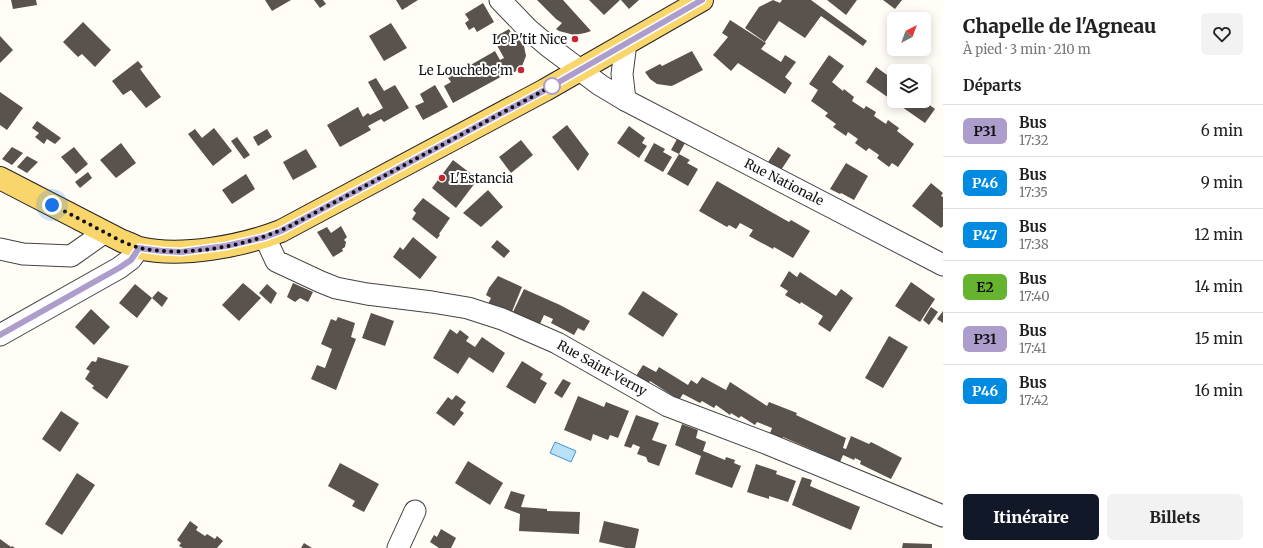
<!DOCTYPE html>
<html lang="fr">
<meta charset="utf-8">
<style>
body{margin:0;font-family:Merriweather,serif;background:#f2f2f2;color:#222;height:100vh;display:flex;flex-direction:column;font-size:15px;white-space:nowrap}
*{box-sizing:border-box;margin:0}
p{font-size:13px;color:#767676}
.icon{flex:none;width:22px;height:22px;fill:none;stroke:currentColor;stroke-width:2;stroke-linecap:round;stroke-linejoin:round}
.map{position:relative;flex:1;overflow:hidden}
.drawer{display:flex;flex-direction:column;background:#fff;width:320px}
.drawer>*{flex:none}
.badge{padding:0 8px;border-radius:6px;font-size:14px;line-height:26px}
.needle{width:26px;rotate:41deg}
.fabs{position:absolute;left:887px;top:12px;display:grid;gap:8px}
.fabs a{display:grid;place-items:center;width:44px;height:44px;border-radius:6px;background:#fff;box-shadow:0 2px 10px #0003;font-size:20px}
.you{position:absolute;width:20px;height:20px;margin:-10px;border:3px solid #fff;border-radius:50%;background:#1a73e8;box-shadow:0 0 0 6px #1a73e833}
.map>.badge{position:absolute;translate:-50% -50%;box-shadow:0 0 0 2px #fff}
h2{padding:0 20px;font-size:15px;line-height:36px}
.round{display:grid;place-items:center;flex:none;width:42px;height:42px;border-radius:6px;background:#f2f2f2}
.head{display:flex;align-items:center;justify-content:space-between;height:68px;padding:0 20px}
h1{font-size:19px;font-weight:800;line-height:30px}
.action{display:flex;gap:8px;margin-top:auto;padding:8px 20px}
.action a{flex:1;height:46px;border-radius:6px;background:#111827;color:#fff;font-size:16px;font-weight:800;line-height:46px;text-align:center}
.action a+a{background:#f2f2f2;color:#222}
ul{padding:0;list-style:none}
li{display:flex;align-items:center;gap:12px;height:52px;padding:0 20px;border-top:1px solid #e0e0e0}
li div{flex:1}
li b{display:block;font-size:15px}
li em{font-style:normal}
li .badge{min-width:44px;font-weight:700;text-align:center}
main{display:flex;flex:1;min-height:0}
.map>svg:first-child{display:block}
.water{fill:#b9e0f7;stroke:#3f96cf}
.building{fill:#5a524d}
.lines{fill:none;stroke-linecap:round;stroke-linejoin:round}
.minor-casing{stroke:#444;stroke-width:23}
.primary-casing{stroke:#222;stroke-width:24}
.minor{stroke:#fff;stroke-width:21}
.primary{stroke:#f9d66b;stroke-width:22}
.line-casing{stroke:#fff;stroke-width:9}
.line{stroke:#ac9dcc;stroke-width:6}
.walk{stroke:#111;stroke-width:4;stroke-dasharray:0 7.2}
.poi-dot{fill:#c4262e;stroke:#fff;stroke-width:1.5}
.stop-dot{fill:#fff;stroke:#ac9dcc;stroke-width:2}
.labels{text-anchor:middle;dominant-baseline:central;stroke-width:4;stroke-linejoin:round;paint-order:stroke}
.poi-label{font-size:13px;fill:#111;stroke:#fff;text-anchor:end}
.street-label{font-size:13px;fill:#111;stroke:#fff}
</style>
<main>
<div class="map">
<svg width="943" height="548" viewBox="0 0 943 548">
<rect width="100%" height="100%" fill="#fffdf5"/>
<path class="water" d="M555,442L576,451L571,462L550,453Z"/>
<g class="building">
<path d="M11,0H36L37,5L13,9Z"/>
<path d="M265,0H291L272,11Z"/>
<path d="M314,0H323L326,4L320,8Z"/>
<path d="M396,0H418L402,10Z"/>
<path d="M537,0H563L591,31L585,33L574,35L559,31L556,29L562,23L556,19Z"/>
<path d="M589,0H620L604,15Z"/>
<path d="M621,0H639L629,9Z"/>
<path d="M773,0L780,3L782,0H811L867,41L863,46L821,16L805,38L779,21L765,42L745,28L759,7Z"/>
<path d="M827,0H857L846,15Z"/>
<path d="M883,0H902L895,9Z"/>
<path d="M483,3L494,22L477,32L474,27L469,30L465,23L469,20L465,14Z"/>
<path d="M730,20L766,43L761,49L781,62L785,55L796,62L785,77L792,83L785,94L738,63L731,71L713,55L728,37L722,33Z"/>
<path d="M83,22L111,50L95,67L82,54L78,57L63,42Z"/>
<path d="M391,23L407,48L384,61L369,36Z"/>
<path d="M509,29L513,36L515,35L524,46L526,56L522,66L518,70L509,75L508,73L453,103L444,86L451,82L448,78L495,51L500,60L504,58L493,38Z"/>
<path d="M0,36L13,50L0,63Z"/>
<path d="M692,51L703,70L674,85L671,86L657,84L650,79L645,72L660,64L662,66Z"/>
<path d="M829,55L844,66L832,82L843,91L844,89L854,97L852,101L864,109L866,106L876,112L874,116L886,124L888,120L899,128L897,131L914,144L898,167L892,163L889,167L877,158L879,155L869,148L866,151L855,143L858,139L848,132L846,136L833,127L836,124L825,116L828,113L811,101L818,90L809,84Z"/>
<path d="M138,61L143,67L140,69L161,97L146,108L131,90L123,95L112,81Z"/>
<path d="M876,67L894,80V101H924L935,109L925,123L866,82Z"/>
<path d="M376,78L384,91L395,85L409,108L384,122L381,119L368,126L371,130L340,147L327,125L358,107L363,117L368,113L370,115L383,108L368,82Z"/>
<path d="M435,85L448,107L423,120L415,106L424,102L420,94Z"/>
<path d="M0,92L23,108L7,130L0,125Z"/>
<path d="M37,121L61,138L55,144L47,139L44,144L35,137L39,133L32,128Z"/>
<path d="M567,125L589,154L578,171L552,137Z"/>
<path d="M629,126L645,138L642,143L647,146L639,158L617,143Z"/>
<path d="M214,128L232,151L213,166L188,134L195,129L202,138Z"/>
<path d="M267,129L272,137L258,146L253,137Z"/>
<path d="M237,137L250,155L244,159L231,141Z"/>
<path d="M677,139L685,143L679,154L671,150Z"/>
<path d="M521,140L533,155L511,173L499,157Z"/>
<path d="M121,143L136,163L116,178L100,160Z"/>
<path d="M654,143L665,149L663,152L672,157L663,172L644,161Z"/>
<path d="M12,147L23,153L12,165L2,159Z"/>
<path d="M74,147L88,164L76,174L61,157Z"/>
<path d="M778,147L791,155L781,170L768,162Z"/>
<path d="M306,149L317,167L293,180L283,162Z"/>
<path d="M679,154L690,160L687,163L698,169L688,186L667,174Z"/>
<path d="M27,156L38,162L27,173L17,167Z"/>
<path d="M453,160L478,179L456,208L432,188Z"/>
<path d="M846,163L868,176L854,200L841,193L840,194L830,189Z"/>
<path d="M88,172L92,178L80,188L75,182Z"/>
<path d="M246,174L255,189L232,204L222,190Z"/>
<path d="M717,181L789,222L791,220L810,231L793,258L774,247L773,249L749,236L753,230L740,223L736,229L729,225L727,227L699,211Z"/>
<path d="M931,183L943,193L941,196L943,197V226L941,228L912,206Z"/>
<path d="M488,190L503,207L481,227L463,213Z"/>
<path d="M423,198L450,218L439,234L440,235L437,239L412,219L416,213L413,210Z"/>
<path d="M341,226L347,237L344,240L346,242L345,247L342,249L343,251L333,257L317,232L327,227L331,233Z"/>
<path d="M413,237L437,257L420,279L393,257L400,247L403,250Z"/>
<path d="M497,240L510,251L504,258L491,247Z"/>
<path d="M789,271L797,277L800,272L836,296L841,289L853,298L830,332L818,324L823,316L801,302L800,304L785,295L788,291L780,286Z"/>
<path d="M498,276L522,287L511,314L488,304L491,298L486,295L489,288Z"/>
<path d="M911,282L935,299L920,322L895,306Z"/>
<path d="M243,283L261,298L239,321L222,305Z"/>
<path d="M293,283L313,292L308,302L300,298L295,302L287,297Z"/>
<path d="M135,284L152,298L158,291L168,298L162,307L152,298L137,318L119,303Z"/>
<path d="M267,284L277,293L271,304L259,293Z"/>
<path d="M524,289L560,305L590,321L584,331L578,328L574,335L551,323L553,319L544,315L539,326L512,314Z"/>
<path d="M643,291L678,314L663,337L628,314Z"/>
<path d="M931,307L938,312L929,325L923,320Z"/>
<path d="M91,309L110,327L94,345L75,327Z"/>
<path d="M943,311V323L937,319Z"/>
<path d="M371,313L394,321L385,346L362,338Z"/>
<path d="M338,317L355,323L351,337L356,339L336,390L311,379L317,365L325,368L332,349L321,344L331,319L336,321Z"/>
<path d="M450,329L457,334L460,330L469,337L466,341L475,347L482,337L505,353L493,373L469,357L458,374L433,358Z"/>
<path d="M889,336L908,347L883,388L865,378Z"/>
<path d="M98,357L129,366L107,399L92,388L94,386L85,379L90,371L86,369L92,361L96,362Z"/>
<path d="M522,361L543,374L540,379L547,383L535,404L506,387Z"/>
<path d="M643,365L656,372L659,367L688,385L691,380L697,384L702,377L726,390L730,382L767,406L769,402L797,413L796,415L846,438L843,448L846,449L851,436L869,444L871,442L902,458L891,479L860,464L861,461L855,458L854,460L843,455L840,462L783,437L780,441L769,436L772,428L757,422L755,425L741,416L739,418L731,413L730,415L716,405L714,408L702,401L700,403L683,394L679,400L650,381L646,386L634,379Z"/>
<path d="M563,379L571,383L562,398L554,393Z"/>
<path d="M456,395L466,402L460,410L464,413L454,426L436,413L448,397L452,400Z"/>
<path d="M578,396L604,407L606,402L629,411L618,438L610,435L608,440L593,434L591,441L564,430Z"/>
<path d="M61,411L79,423L60,452L42,439Z"/>
<path d="M636,415L659,423L652,440L667,445L659,466L648,462L646,457L637,454L640,447L633,444L631,448L624,446Z"/>
<path d="M682,424L698,430L696,438L706,442L703,451L725,460L726,457L735,460L734,463L741,466L732,488L695,474L701,456L675,445Z"/>
<path d="M468,461L503,483L490,505L455,483Z"/>
<path d="M340,463L379,484L364,512L352,506L355,501L328,486Z"/>
<path d="M756,464L777,471L776,474L796,481L788,502L769,496V499L747,492Z"/>
<path d="M77,473L95,485L62,535L45,524Z"/>
<path d="M802,477L812,480L810,486L860,507L851,530L792,505Z"/>
<path d="M511,491L525,495L521,507L547,509V511L580,512L579,534L519,531L520,514L504,508Z"/>
<path d="M190,521L198,527L196,530L205,536L207,534L215,539L217,536L223,541L217,548H183L179,546L181,543L177,540Z"/>
<path d="M604,521L639,529L635,548H626L599,542Z"/>
<path d="M441,529L456,538L451,548H439L430,542L434,535L437,537Z"/>
<path d="M0,539L11,547L12,546L15,548H0Z"/>
<path d="M304,543L312,548H301Z"/>
<path d="M903,543L932,544V548H902Z"/>
</g>
<g class="lines">
<defs>
<g id="minor">
<path d="M500,0L528,29L548,46L600,85L625,100L943,265"/>
<path d="M625,100L622,74L626,43"/>
<path d="M265,237L276,261L321,282L336,288L367,294L432,302L468,308L502,319L557,343L668,406L768,444L943,516"/>
<path d="M0,249L23,254L71,256L105,232"/>
<path d="M0,335L119,268L131,259L139,248"/>
<path d="M398,548L415,511"/>
</g>
<path id="primary" d="M0,178L122,241C128,243 134,246 139,248C181,258 242,246 281,231L545,90L702,0"/>
</defs>
<use href="#minor" class="minor-casing"/>
<use href="#primary" class="primary-casing"/>
<use href="#minor" class="minor"/>
<use href="#primary" class="primary"/>
</g>
<g class="lines">
<defs>
<path id="line" d="M0,335L119,268L131,260L139,248L162,251L181,252L226,246L265,237L281,231L545,90L702,0"/>
</defs>
<use href="#line" class="line-casing"/>
<use href="#line" class="line"/>
<path class="walk" d="M52,205C70,214 87,223 104,232C115,238 128,245 140,248C186,258 254,245 294,224L556,84L552,86"/>
</g>
<g class="poi-dot">
<circle cx="575" cy="39" r="4"/>
<circle cx="521" cy="70" r="4"/>
<circle cx="442" cy="178" r="4"/>
</g>
<circle class="stop-dot" cx="552" cy="86" r="8"/>
<g class="labels">
<g class="poi-label">
<text x="567" y="39">Le P'tit Nice</text>
<text x="513" y="70">Le Louchebe'm</text>
<text x="450" y="178" text-anchor="start">L'Estancia</text>
</g>
<g class="street-label">
<text transform="translate(784 182) rotate(27)">Rue Nationale</text>
<text transform="translate(602 368) rotate(29)">Rue Saint-Verny</text>
</g>
</g>
</svg>
<div class="fabs">
<a><svg class="needle" viewBox="-14 -14 28 28"><path d="M0-13l5 13h-10z" fill="#e53935"/><path d="M0 13l5-13h-10z" fill="#767676"/></svg></a>
<a><svg class="icon" aria-label="layers" viewBox="0 0 24 24"><path d="M12 4l9 5-9 5-9-5zM3 14l9 5 9-5"/></svg></a>
</div>
<div class="you" style="left:52px;top:205px"></div>
</div>
<section class="drawer">
<div class="head"><div><h1>Chapelle de l'Agneau</h1><p>À pied · 3 min · 210 m</p></div><a class="round"><svg class="icon" aria-label="heart" viewBox="0 0 24 24"><path d="M12 20l-8-8c-3-5 5-10 8-4 3-6 11-1 8 4z"/></svg></a></div>
<h2>Départs</h2>
<ul>
<li><span class="badge" style="background:#ac9dcc;color:#111">P31</span><div><b>Bus</b><p>17:32</p></div><em>6 min</em></li>
<li><span class="badge" style="background:#008be0;color:#fff">P46</span><div><b>Bus</b><p>17:35</p></div><em>9 min</em></li>
<li><span class="badge" style="background:#008be0;color:#fff">P47</span><div><b>Bus</b><p>17:38</p></div><em>12 min</em></li>
<li><span class="badge" style="background:#65b32e;color:#111">E2</span><div><b>Bus</b><p>17:40</p></div><em>14 min</em></li>
<li><span class="badge" style="background:#ac9dcc;color:#111">P31</span><div><b>Bus</b><p>17:41</p></div><em>15 min</em></li>
<li><span class="badge" style="background:#008be0;color:#fff">P46</span><div><b>Bus</b><p>17:42</p></div><em>16 min</em></li>
</ul>
<div class="action"><a>Itinéraire</a><a>Billets</a></div>
</section>
</main>
